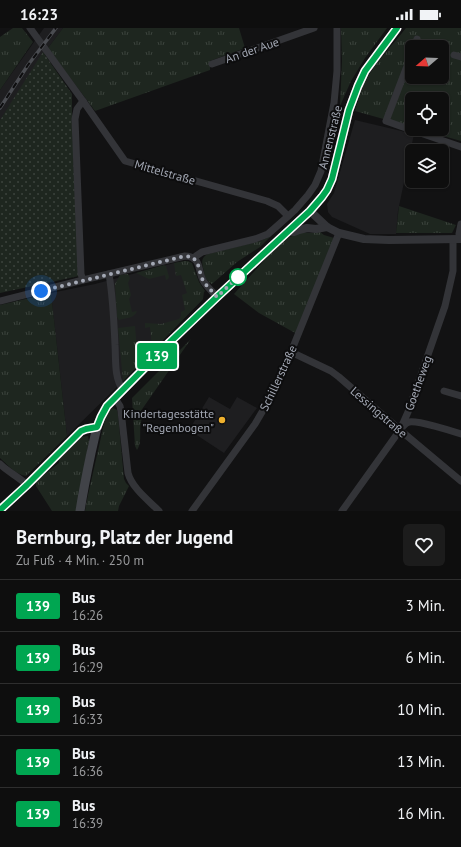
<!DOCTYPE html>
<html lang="de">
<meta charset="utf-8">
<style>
body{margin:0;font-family:"PT Sans",sans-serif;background:#1c1c1c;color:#f1f3f6;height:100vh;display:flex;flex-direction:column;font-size:15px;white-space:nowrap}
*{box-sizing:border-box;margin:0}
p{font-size:13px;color:#9b9c9e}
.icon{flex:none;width:22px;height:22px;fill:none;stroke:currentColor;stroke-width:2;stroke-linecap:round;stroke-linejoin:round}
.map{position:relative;height:483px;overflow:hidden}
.drawer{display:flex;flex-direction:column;background:#0e0e0e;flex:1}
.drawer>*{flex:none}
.badge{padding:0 8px;border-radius:3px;font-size:14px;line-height:26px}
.needle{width:26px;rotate:251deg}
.fabs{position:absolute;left:405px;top:12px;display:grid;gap:8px}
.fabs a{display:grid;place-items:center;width:44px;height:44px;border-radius:6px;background:#0e0e0e;box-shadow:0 1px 3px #0004,0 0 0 1px #2e2e2e;font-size:20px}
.you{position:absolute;width:20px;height:20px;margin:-10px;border:3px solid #fff;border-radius:50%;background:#1a73e8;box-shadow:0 0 0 6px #1a73e833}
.map>.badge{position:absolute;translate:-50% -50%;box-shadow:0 0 0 2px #fff}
.round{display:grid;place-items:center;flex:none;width:42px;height:42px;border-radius:6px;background:#1c1c1c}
.overview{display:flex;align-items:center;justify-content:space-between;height:68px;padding:0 16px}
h1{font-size:19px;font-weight:700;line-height:30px}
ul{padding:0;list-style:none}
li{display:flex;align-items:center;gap:12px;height:52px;padding:0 16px;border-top:1px solid #2e2e2e}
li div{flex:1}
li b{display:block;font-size:15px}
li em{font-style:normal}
li .badge{min-width:44px;font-weight:700;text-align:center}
.status{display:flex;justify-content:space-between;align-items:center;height:28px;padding:0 20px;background:#0e0e0e;direction:ltr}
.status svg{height:11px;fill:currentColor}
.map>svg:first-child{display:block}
.built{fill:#1e1e20}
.grass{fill:url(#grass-tufts);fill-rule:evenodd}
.garden{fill:url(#garden-dots)}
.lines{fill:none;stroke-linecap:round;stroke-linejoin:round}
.minor{stroke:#333438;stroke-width:7}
.tertiary{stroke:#333438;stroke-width:8}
.secondary{stroke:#414348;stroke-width:9}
.rail-casing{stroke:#4a4c51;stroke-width:3.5}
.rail{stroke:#0d0d0e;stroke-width:2;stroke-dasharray:6;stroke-linecap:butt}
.line-casing{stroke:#fff;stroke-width:9}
.line{stroke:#00a651;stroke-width:6}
.walk{stroke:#a3a8b4;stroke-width:4;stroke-dasharray:0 7.2}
.stop-dot{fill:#fff;stroke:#00a651;stroke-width:2}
.poi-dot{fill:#efb12e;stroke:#0d0d0e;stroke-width:1.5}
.labels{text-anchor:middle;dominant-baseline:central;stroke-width:4;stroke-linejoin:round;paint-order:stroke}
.street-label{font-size:12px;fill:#a3a8b4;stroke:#0d0d0e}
.poi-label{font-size:12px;fill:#a3a8b4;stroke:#0d0d0e;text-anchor:end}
</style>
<div class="status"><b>16:23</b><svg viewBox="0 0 49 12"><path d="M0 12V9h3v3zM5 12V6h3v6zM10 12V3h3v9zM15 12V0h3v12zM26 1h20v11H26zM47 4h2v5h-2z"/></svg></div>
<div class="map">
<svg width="461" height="483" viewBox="0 0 461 483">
<defs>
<pattern id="grass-tufts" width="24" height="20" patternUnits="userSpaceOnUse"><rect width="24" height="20" fill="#1e261f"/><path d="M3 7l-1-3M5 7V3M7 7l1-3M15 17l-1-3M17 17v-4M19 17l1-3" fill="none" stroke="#3c433d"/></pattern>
<pattern id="garden-dots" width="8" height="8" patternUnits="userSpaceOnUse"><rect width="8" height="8" fill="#1e261f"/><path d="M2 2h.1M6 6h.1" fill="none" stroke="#3c433d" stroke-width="1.8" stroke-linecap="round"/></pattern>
</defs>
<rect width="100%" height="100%" fill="#121213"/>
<g class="built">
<path d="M44,0H63L48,20L0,92V62Z"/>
<path d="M355,92L414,106L398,183L396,206H370L332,189L328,184L327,176L334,165Z"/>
<path d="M188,233L203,271L123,353L67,408L51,265L95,256L174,235Z"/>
<path d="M209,369L230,381L237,369L257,380L224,425L189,402Z"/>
</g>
<g class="grass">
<path d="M13,0H22L33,14L0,62V9Z"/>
<path d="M63,0H239L245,20L210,33V42L95,83L48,20Z"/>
<path d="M341,0H387L365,30L351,53L340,78L342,33Z"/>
<path d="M406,0H461V113L419,101H442V71H412V99L355,83C358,74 360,64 364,56C374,35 392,18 406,0ZM412,19H442V49H412Z"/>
<path d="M399,178L456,197L452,205H396Z"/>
<path d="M300,204L310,205L320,204L324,207L334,210L297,306L259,285L234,266L279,216L284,212Z"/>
<path d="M271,208L260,219L237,234L212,256C210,255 209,254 207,252C205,250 204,246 204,243C202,236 200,230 208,226L260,213Z"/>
<path d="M184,233H188L192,235L199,254L205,263L204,264L203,271L123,353L118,300L135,298L138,334L147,324V321L152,319L150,299L145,300V295L161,296L179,291L181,288V284L185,282L182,267L187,265L181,247L176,248L174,235Z"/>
<path d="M164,237L166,238L169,249L168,251L166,252L165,247L149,251L136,245Z"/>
<path d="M128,246L130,250L128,255L131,267L129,271L132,284L137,283C135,290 126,290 119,292L117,289L115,256L120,247Z"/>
<path d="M51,265L67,408L26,448C15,446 8,437 0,430V277Z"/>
<path d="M191,311L138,387L142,390C138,400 143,414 137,422L135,418L132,370Z"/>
<path d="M113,380L117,382L118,387L124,451L126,455L129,458L119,478L118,483H85L88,467L106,387L110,382Z"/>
<path d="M88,408L89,413L76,483H52L36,458V453L59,435L60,430L81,409Z"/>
</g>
<path class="garden" d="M43,24L72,66V99L79,248L0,265V92Z"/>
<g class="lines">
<g class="minor">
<path d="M30,0L83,73L125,133L267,173L278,178L288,188"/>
<path d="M414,19L417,11"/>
<path d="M412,25L386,93L400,98L461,119"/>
<path d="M454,27L461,29"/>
<path d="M212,36L314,0"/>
<path d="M460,211L459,206L461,196"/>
<path d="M194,231L196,228L202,224L255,211L268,206L276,199L295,182L308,167L315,157L321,143L334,75L337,43V0"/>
<path d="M109,246C113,270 114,294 115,317C116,332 114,350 123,362"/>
<path d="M83,252L81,246L75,91L77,81L83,73"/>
<path d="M0,273L83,252L185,228C203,229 197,244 204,254C208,260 213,264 217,269"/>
<path d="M291,324L331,343L339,349L400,402L461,453"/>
<path d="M444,363L461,368"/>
<path d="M115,370L120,378L121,383L128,445C132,460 148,472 159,483"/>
<path d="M401,400C404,398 405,395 409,394C417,392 452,403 461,406"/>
<path d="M0,436C8,444 19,449 27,457"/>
<path d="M192,483L255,396L265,379L291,324L339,205"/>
<path d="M342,483L400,402L408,384L445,278L453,243V211"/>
</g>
<g class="tertiary">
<path d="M310,183L327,199L339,205L364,211L389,212L461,211"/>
<path d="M288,203L294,204L299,202L307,200L316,201L327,199"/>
<path d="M0,482L27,457L81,403L86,401L97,399"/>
</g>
<path class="secondary" d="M80,483C83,464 87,444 91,425C95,409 97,392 107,378L170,314L217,269L310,183L322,169L327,162L332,151L349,82L358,58L365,43L397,0"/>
<defs>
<path id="rail" d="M0,80L28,37L56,0"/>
</defs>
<use href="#rail" class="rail-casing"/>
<use href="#rail" class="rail"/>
</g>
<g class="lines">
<defs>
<path id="line" d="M0,482L27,457L81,403L86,401L97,399L101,389L107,378L170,314L217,269L310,183L322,169L327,162L332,151L349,82L358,58L365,43L397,0"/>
</defs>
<use href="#line" class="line-casing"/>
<use href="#line" class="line"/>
<path class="walk" d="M41,263L185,228C202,229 197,244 204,254C208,260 213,264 217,269L238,249"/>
</g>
<circle class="stop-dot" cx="238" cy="249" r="8"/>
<circle class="poi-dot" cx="222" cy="392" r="4"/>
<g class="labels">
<g class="street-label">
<text transform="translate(252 22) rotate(-19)">An der Aue</text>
<text transform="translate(330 109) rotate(-76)">Annenstraße</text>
<text transform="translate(165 144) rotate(16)">Mittelstraße</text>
<text transform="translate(278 350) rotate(-65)">Schillerstraße</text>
<text transform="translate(418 355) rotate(-70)">Goetheweg</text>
<text transform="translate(379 384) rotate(41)">Lessingstraße</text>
</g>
<g class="poi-label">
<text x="214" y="385">Kindertagesstätte<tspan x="214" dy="14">"Regenbogen"</tspan></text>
</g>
</g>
</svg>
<div class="fabs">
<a><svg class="needle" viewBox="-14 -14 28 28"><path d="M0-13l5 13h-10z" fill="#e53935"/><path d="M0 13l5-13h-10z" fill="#9b9c9e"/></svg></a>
<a><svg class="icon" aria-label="locate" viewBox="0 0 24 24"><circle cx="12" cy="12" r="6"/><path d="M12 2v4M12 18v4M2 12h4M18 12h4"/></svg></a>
<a><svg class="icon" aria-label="layers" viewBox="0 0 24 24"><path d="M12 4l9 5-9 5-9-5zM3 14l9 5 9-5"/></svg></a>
</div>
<div class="you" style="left:41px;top:263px"></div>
<b class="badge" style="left:157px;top:328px;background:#00a651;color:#fff">139</b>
</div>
<section class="drawer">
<div class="overview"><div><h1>Bernburg, Platz der Jugend</h1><p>Zu Fuß · 4 Min. · 250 m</p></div><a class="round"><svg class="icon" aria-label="heart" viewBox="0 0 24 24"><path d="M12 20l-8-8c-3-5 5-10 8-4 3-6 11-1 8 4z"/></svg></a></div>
<ul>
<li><span class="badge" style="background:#00a651;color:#fff">139</span><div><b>Bus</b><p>16:26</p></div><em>3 Min.</em></li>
<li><span class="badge" style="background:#00a651;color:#fff">139</span><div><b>Bus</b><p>16:29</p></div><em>6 Min.</em></li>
<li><span class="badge" style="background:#00a651;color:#fff">139</span><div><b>Bus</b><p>16:33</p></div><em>10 Min.</em></li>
<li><span class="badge" style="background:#00a651;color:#fff">139</span><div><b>Bus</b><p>16:36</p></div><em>13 Min.</em></li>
<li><span class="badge" style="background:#00a651;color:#fff">139</span><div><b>Bus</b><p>16:39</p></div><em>16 Min.</em></li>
</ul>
</section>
